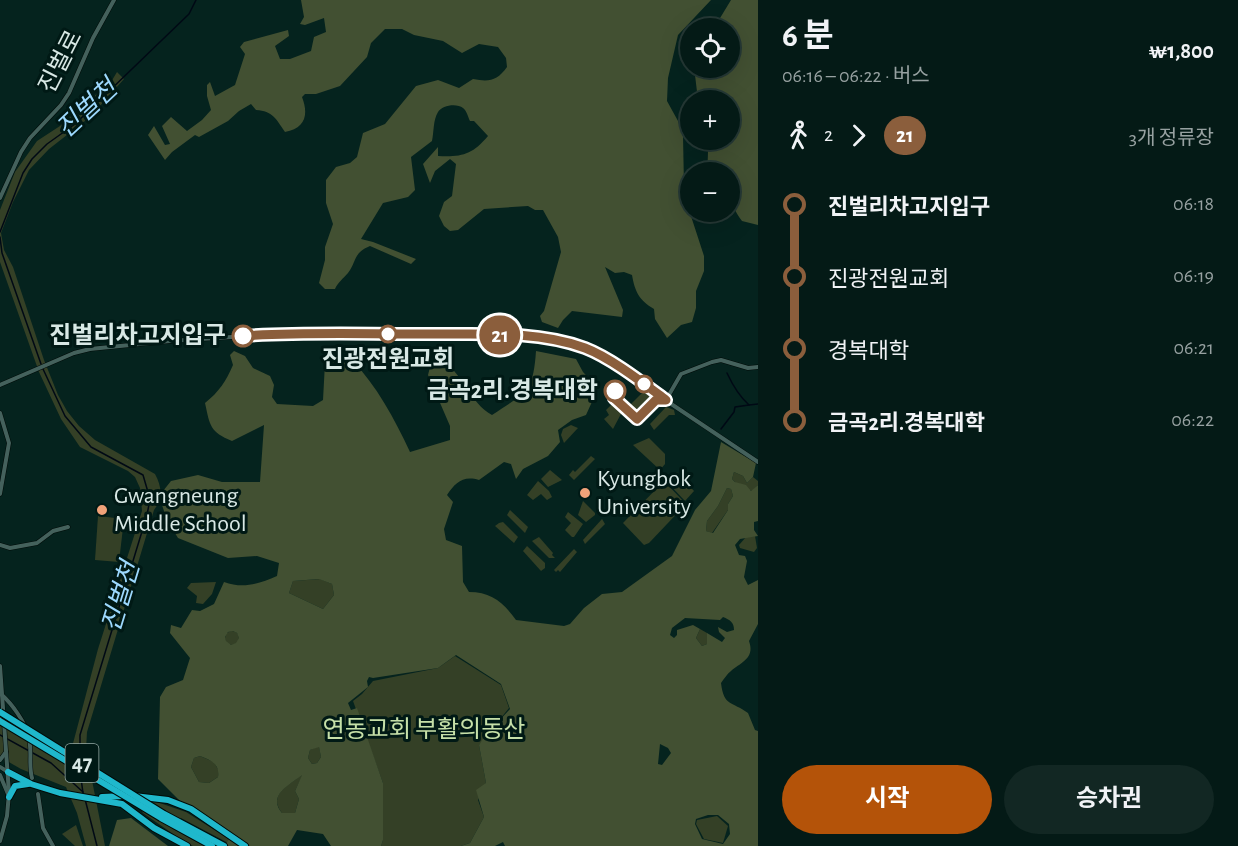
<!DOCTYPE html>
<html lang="ko">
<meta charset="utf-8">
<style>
body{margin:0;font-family:"Alegreya Sans","Noto Sans KR",sans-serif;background:#122723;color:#f1f3f6;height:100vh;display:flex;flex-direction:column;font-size:22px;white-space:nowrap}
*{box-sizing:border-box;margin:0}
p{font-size:20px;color:#97a1a1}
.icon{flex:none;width:33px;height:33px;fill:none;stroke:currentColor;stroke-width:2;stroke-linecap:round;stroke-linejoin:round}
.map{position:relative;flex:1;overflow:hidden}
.sheet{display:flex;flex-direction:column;background:#041a16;width:480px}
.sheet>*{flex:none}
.badge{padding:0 12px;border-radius:20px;font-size:21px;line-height:39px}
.controls{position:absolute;left:680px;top:18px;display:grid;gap:12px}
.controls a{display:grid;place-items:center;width:60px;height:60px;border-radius:50%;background:#041a16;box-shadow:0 6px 24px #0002,0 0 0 2px #253835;font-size:30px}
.map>.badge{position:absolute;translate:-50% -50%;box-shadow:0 0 0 3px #fff}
.legs{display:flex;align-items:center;gap:9px;height:66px;padding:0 24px;font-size:20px}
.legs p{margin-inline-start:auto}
.headline{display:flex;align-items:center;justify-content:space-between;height:102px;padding:0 24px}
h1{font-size:33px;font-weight:700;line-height:45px}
.primary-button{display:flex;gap:12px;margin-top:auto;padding:12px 24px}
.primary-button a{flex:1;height:69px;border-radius:36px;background:#b45309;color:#fff;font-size:24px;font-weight:700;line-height:69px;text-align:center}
.primary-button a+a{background:#122723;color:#f1f3f6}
ul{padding:0 24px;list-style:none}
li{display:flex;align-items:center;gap:21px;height:72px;font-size:22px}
li i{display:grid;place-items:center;width:9px;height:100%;margin:0 8px;background:currentColor}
li i::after{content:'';width:15px;height:15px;margin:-8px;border:4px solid;border-radius:50%;background:#041a16}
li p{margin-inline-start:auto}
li:first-child i{background:linear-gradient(#0000 50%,currentColor 0)}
li:last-child i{background:linear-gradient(currentColor 50%,#0000 0)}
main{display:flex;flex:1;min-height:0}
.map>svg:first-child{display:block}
.green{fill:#344026}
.forest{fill:#425032;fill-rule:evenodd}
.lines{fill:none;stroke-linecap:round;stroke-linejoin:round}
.stream{stroke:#000915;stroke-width:1.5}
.minor-casing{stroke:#000b08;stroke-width:5}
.highway-casing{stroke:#000b08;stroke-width:8}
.minor{stroke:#44615c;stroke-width:4}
.highway{stroke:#1fb8cc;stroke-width:6}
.highway-bridge-casing{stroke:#000b08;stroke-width:8;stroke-linecap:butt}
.highway-bridge{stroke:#1fb8cc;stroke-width:6}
.line-1-casing{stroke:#fff;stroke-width:14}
.line-1{stroke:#8b5e3c;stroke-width:9}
.stop-1-dot{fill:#fff;stroke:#8b5e3c;stroke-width:3}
.poi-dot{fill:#f0a279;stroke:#001915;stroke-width:2}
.labels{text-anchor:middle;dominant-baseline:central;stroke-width:6;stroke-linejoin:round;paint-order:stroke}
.shield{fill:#001915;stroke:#97aaa7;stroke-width:1.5}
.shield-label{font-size:22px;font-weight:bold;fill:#d8e8e5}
.street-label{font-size:24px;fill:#d8e8e5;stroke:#001915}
.stop-label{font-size:24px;font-weight:bold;fill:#d8e8e5;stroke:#001915;text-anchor:end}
.poi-label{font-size:24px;fill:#d8e8e5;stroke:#001915;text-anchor:start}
.park-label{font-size:24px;fill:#c6e0a8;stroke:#001915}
.water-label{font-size:26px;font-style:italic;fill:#9dd9fe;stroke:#001915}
</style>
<main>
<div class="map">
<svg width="758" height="846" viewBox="0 0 758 846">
<rect width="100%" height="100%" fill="#05231e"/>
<g class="green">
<path d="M117,72L124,79L90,117L49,149L29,170L13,202L1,233L4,250L13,267L44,360L58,395L67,411L79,426L95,440L155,474C162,487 163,498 154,510L87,732L86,750L105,846H86L77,813L66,787L21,769L0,757V714L71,751L98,649L142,511L140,488L135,477L128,471L80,447L61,419L39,372L0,262V210L15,172L37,141L60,126L98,93L111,82Z"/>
<path d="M646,391L650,397L636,410L630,405L641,394Z"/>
<path d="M612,404H615L622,412L613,429L604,419L609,415L606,410Z"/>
<path d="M666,407L674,410L675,415H669L654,430L650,424Z"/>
<path d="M571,425L578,428L564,443L561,435L563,429Z"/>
<path d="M649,438L665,454V464L660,470L633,445Z"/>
<path d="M591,456L595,459L574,480L569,475L573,470L575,472Z"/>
<path d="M550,470L562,480L548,487L541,479Z"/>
<path d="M677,472L694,491L685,501L667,482Z"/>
<path d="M734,472L743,476L747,483L753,477L758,481V485L752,491C745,489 736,484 732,479Z"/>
<path d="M538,481L549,491L552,497L547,500L541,494L533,500L527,495Z"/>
<path d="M664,481L686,504L649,543L644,545L623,523Z"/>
<path d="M727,488L731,489L733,496L728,504V510L712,533L706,531L707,521L718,506Z"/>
<path d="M583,501L595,513V515L586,522L578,515Z"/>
<path d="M510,510L528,527L525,533L507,515Z"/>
<path d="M568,512L583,524L574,537H572L565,530L571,523L565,517Z"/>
<path d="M98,516L124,519L119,562L95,560Z"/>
<path d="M602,519L605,524L585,544L583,540Z"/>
<path d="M503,522L518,537L514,543L495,526L499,523Z"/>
<path d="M755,536L757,548L754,552L740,548L739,545L746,537Z"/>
<path d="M539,537L553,553L552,555L555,558H549L532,541Z"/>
<path d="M527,546L545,563V568L541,571L523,551Z"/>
<path d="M574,549L577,552L560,572L558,570L556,572L554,570Z"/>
<path d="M320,579L332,584L334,595L323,609L289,593L293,581Z"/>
<path d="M216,582L212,594L203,604L196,603L197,596L187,588L191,583Z"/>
<path d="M700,629L707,633V644L702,646L696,638Z"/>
<circle cx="232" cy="638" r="7"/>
<path d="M455,656L501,685L509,708L479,745L486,783L478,800L484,817L470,843L461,846H381L383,840V783L353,701L362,694L373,681L438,668Z"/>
<path d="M332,708L337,714L335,720L327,722L322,713Z"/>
<path d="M319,746L321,757L317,763L312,764L308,758L310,750Z"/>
<path d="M200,756L214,762L219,771L218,777L209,783L199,782L191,767L194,758Z"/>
<path d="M303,774L295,791L299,799L295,813H282C267,794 290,785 303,774Z"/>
<path d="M151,800L186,812L240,846H234L181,818L173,829L204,846H193L186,843L143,813L137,801Z"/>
<path d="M717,816L728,826L723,843L704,839L696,824L697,820Z"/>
<path d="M76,825L83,846H75L62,834Z"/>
</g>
<g class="forest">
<path d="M301,0H711L678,35L668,78L667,101L678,121L683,136L684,186L689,195L690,213L704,256V271L696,291V308L692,322L681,325L667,338L655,319L654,309C639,300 635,292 632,275L624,272L615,273L605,267L623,310L622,317L572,311L563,320L558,328L542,322L540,316L544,311L561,252L558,237L543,210H535L528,206L484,209L458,230L450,231L444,226L439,216L444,202L452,196L456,164L450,159L435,171L430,183L423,164L438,147V156C462,157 472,155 488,136L474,121H470C468,117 467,111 463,108C457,103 442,105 438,112C433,120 434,132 432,141L411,157L415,190L408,197L383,203L361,239L373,242L416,259L411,264L370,246C353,253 357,261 348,273C343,279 338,282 335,289H325L319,283L325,260V247L333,224L326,203V180L336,167L350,163L357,157L363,133L385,124L416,86L438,80L459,88L473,79C489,82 497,81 507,67L506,58L498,47L479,44L462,53L443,41L414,35L402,29H385L371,43L367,57L340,86L316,94H305L302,97C309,115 305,128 285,132C276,119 273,111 256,110L251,104L239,111L228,121L199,137L195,135L172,152L165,160L148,135L154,126L165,145L170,144L162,126L171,117L187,131L202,120L211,110L207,96V85L210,82L215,96L235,85L245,54L240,47L244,42L288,30L289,36L275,46L280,59H290L311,51L314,37L326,32L324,18L305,25L300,24L304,17Z"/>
<path d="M731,0H758V225L742,221C735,211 730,204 733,192L729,186V172H705C710,162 706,151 710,140H729V100H698L695,75L701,68H729V28H714Z"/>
<path d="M234,351L245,356L253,368L270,376L274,385L272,397L277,404L313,406L323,400L325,363L331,359L339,357L348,363L351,359C377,386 394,418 410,452L450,440V426L428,375L431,363L443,361C463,374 470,403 492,415C526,392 533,394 536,351L576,359L583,372L596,386V393L586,415L572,420L558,430L560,442L548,456L523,469L516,479L511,464L504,462L479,480C463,475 455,483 447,495L453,502L444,529L446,540L462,546L463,582L469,592C491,592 503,602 516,620L564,626L570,624L584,608L602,594L622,592L672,556L695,510L711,491L721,442L756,463L753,477L747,483L743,476L734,472L732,479L735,482L746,485L751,491L758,485V521L754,522V530L758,536L740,539L735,545L739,555L745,556L747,561L744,577L748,585L758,580V624L749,641C755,658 742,662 731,671C727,674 724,679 721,683C724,707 732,701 748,713L755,730L758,731V846H505L503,842L495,846H461L470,843L484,817L476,790L486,783L479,745L484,737L510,709L501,684L456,655L438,668L373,678L369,677L367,681L368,687L348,703L351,710L357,708L383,783V840L381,846H331L323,834L297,830L288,846H224L231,837L181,802L158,779L160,697L166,687L183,680L190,658L170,633L171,625L181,628L192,610L200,611L214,604L224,582C243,589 259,584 277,576L279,563L257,556L228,558L178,538L167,520L159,496L171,481L198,475L222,482H260L264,425L232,441C210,432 210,426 205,403C219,392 226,381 233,365L230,355ZM727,488L731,489L733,496L728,504V510L713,533L706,531L707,521L718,506ZM319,579L332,584L334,595L323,609L289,593L293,581ZM723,617C730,620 734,622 734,630L727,632L718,627L719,632L725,638L722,642L707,633V644L702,646L696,638L700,629L693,625L677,630V635L674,638L670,635L672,628L685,618L720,620ZM233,631L237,633L239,638L236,643L231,645L226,641L225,637L228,632ZM660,744L668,748L671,753L662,765L658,764ZM319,747L321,757L317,763L312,764L308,758L310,750ZM200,756C211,760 220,764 218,777L209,783L199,782L191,767L194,758ZM302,775L295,791L299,799L295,813H282C267,795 290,785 302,775ZM708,815H718L729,824L730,834L723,844L702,839L695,824L696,819Z"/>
<path d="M131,818L168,846H109L117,820Z"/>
</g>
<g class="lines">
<g class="stream">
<path d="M0,232L23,173L32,159L47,144L75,124L162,40L189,14L196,0"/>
<path d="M0,237L2,253L41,364"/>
<path d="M43,369L65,416L91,447L143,475L150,499L147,515L80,735V760"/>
<path d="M727,373C733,386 739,396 749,405L758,404"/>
<path d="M721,429L734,412L735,407L749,405"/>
<path d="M0,735L51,763L83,792"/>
<path d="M80,771L83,793"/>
<path d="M85,799L97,846"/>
</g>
<defs>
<g id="minor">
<path d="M0,198L21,152L30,138L61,105L69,93L93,38L114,0"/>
<path d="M0,385L74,353L90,349L170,341L247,336L315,333L485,334L541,337L568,342L595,353L758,462"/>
<path d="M666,400L681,374L712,362L721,360L748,368L758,367"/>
<path d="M0,413L9,443L0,494"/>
<path d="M0,545L10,548L37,543L53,531L68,527"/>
<path d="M0,666L9,793L7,816L0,841"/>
<path d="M2,695C12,704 25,722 28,735C33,749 28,764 32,778"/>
<path d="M0,760L6,752"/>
<path d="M0,767L8,772"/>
<path d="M0,775L8,794"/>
<path d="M38,794L43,828L53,846"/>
</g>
<g id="highway">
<path d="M8,772L31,784L60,793L122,804L154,828L187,846"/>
<path d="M134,796L168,800L191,809L245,846"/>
<path d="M9,797L15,786L28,784"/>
<path d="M102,797L124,796"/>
<path d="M164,814L224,846"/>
<path d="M161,818L212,846"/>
</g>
</defs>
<use href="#minor" class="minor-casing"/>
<use href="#highway" class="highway-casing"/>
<use href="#minor" class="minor"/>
<use href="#highway" class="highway"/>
<defs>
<g id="highway-bridge">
<path d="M0,712L164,814"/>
<path d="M0,721L161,818"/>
</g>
</defs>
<use href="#highway-bridge" class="highway-bridge-casing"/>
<use href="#highway-bridge" class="highway-bridge"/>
</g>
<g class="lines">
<defs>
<path id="line-1" d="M243,336C301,332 359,334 417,334C471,335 534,329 585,348C611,358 643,383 666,400H656L637,419L614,398L615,391"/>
</defs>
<use href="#line-1" class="line-1-casing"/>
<use href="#line-1" class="line-1"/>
</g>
<g class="stop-1-dot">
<circle cx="388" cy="334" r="8"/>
<circle cx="243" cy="336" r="10"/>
<circle cx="644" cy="384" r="8"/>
<circle cx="615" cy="391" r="10"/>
</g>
<g class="poi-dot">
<circle cx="585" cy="493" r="6"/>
<circle cx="102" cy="510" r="6"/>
</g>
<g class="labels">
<rect class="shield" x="65.5" y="744" width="33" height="38" rx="4.5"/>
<g class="shield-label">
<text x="82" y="763">47</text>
</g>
<g class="street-label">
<text transform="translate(61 62) rotate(-63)">진벌로</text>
</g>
<g class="stop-label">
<text x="226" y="336">진벌리차고지입구</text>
<text x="388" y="360" text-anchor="middle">진광전원교회</text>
<text x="598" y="391">금곡2리.경복대학</text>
</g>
<g class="poi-label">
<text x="597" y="479">Kyungbok<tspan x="597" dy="28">University</tspan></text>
<text x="114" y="496">Gwangneung<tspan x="114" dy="28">Middle School</tspan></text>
</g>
<g class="park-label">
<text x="424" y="730">연동교회 부활의동산</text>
</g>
<g class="water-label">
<text transform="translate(87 109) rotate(-43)">진벌천</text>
<text transform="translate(121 597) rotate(-73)">진벌천</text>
</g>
</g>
</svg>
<div class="controls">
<a><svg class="icon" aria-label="locate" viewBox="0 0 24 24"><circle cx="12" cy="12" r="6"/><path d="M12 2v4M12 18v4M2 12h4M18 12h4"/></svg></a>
<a>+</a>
<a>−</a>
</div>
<b class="badge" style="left:500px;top:335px;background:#8b5e3c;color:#fff">21</b>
</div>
<section class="sheet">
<div class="headline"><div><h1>6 분</h1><p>06:16 – 06:22 · 버스</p></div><b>₩1,800</b></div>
<div class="legs"><svg class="icon" aria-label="walk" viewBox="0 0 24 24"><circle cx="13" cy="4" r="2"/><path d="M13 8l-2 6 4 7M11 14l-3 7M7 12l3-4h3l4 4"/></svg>2<svg class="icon" aria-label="forward" viewBox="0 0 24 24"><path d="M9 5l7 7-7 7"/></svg><b class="badge" style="background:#8b5e3c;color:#fff">21</b><p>3개 정류장</p></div>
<ul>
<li><i style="color:#8b5e3c"></i><b>진벌리차고지입구</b><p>06:18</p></li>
<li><i style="color:#8b5e3c"></i><span>진광전원교회</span><p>06:19</p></li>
<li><i style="color:#8b5e3c"></i><span>경복대학</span><p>06:21</p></li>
<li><i style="color:#8b5e3c"></i><b>금곡2리.경복대학</b><p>06:22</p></li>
</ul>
<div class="primary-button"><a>시작</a><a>승차권</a></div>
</section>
</main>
